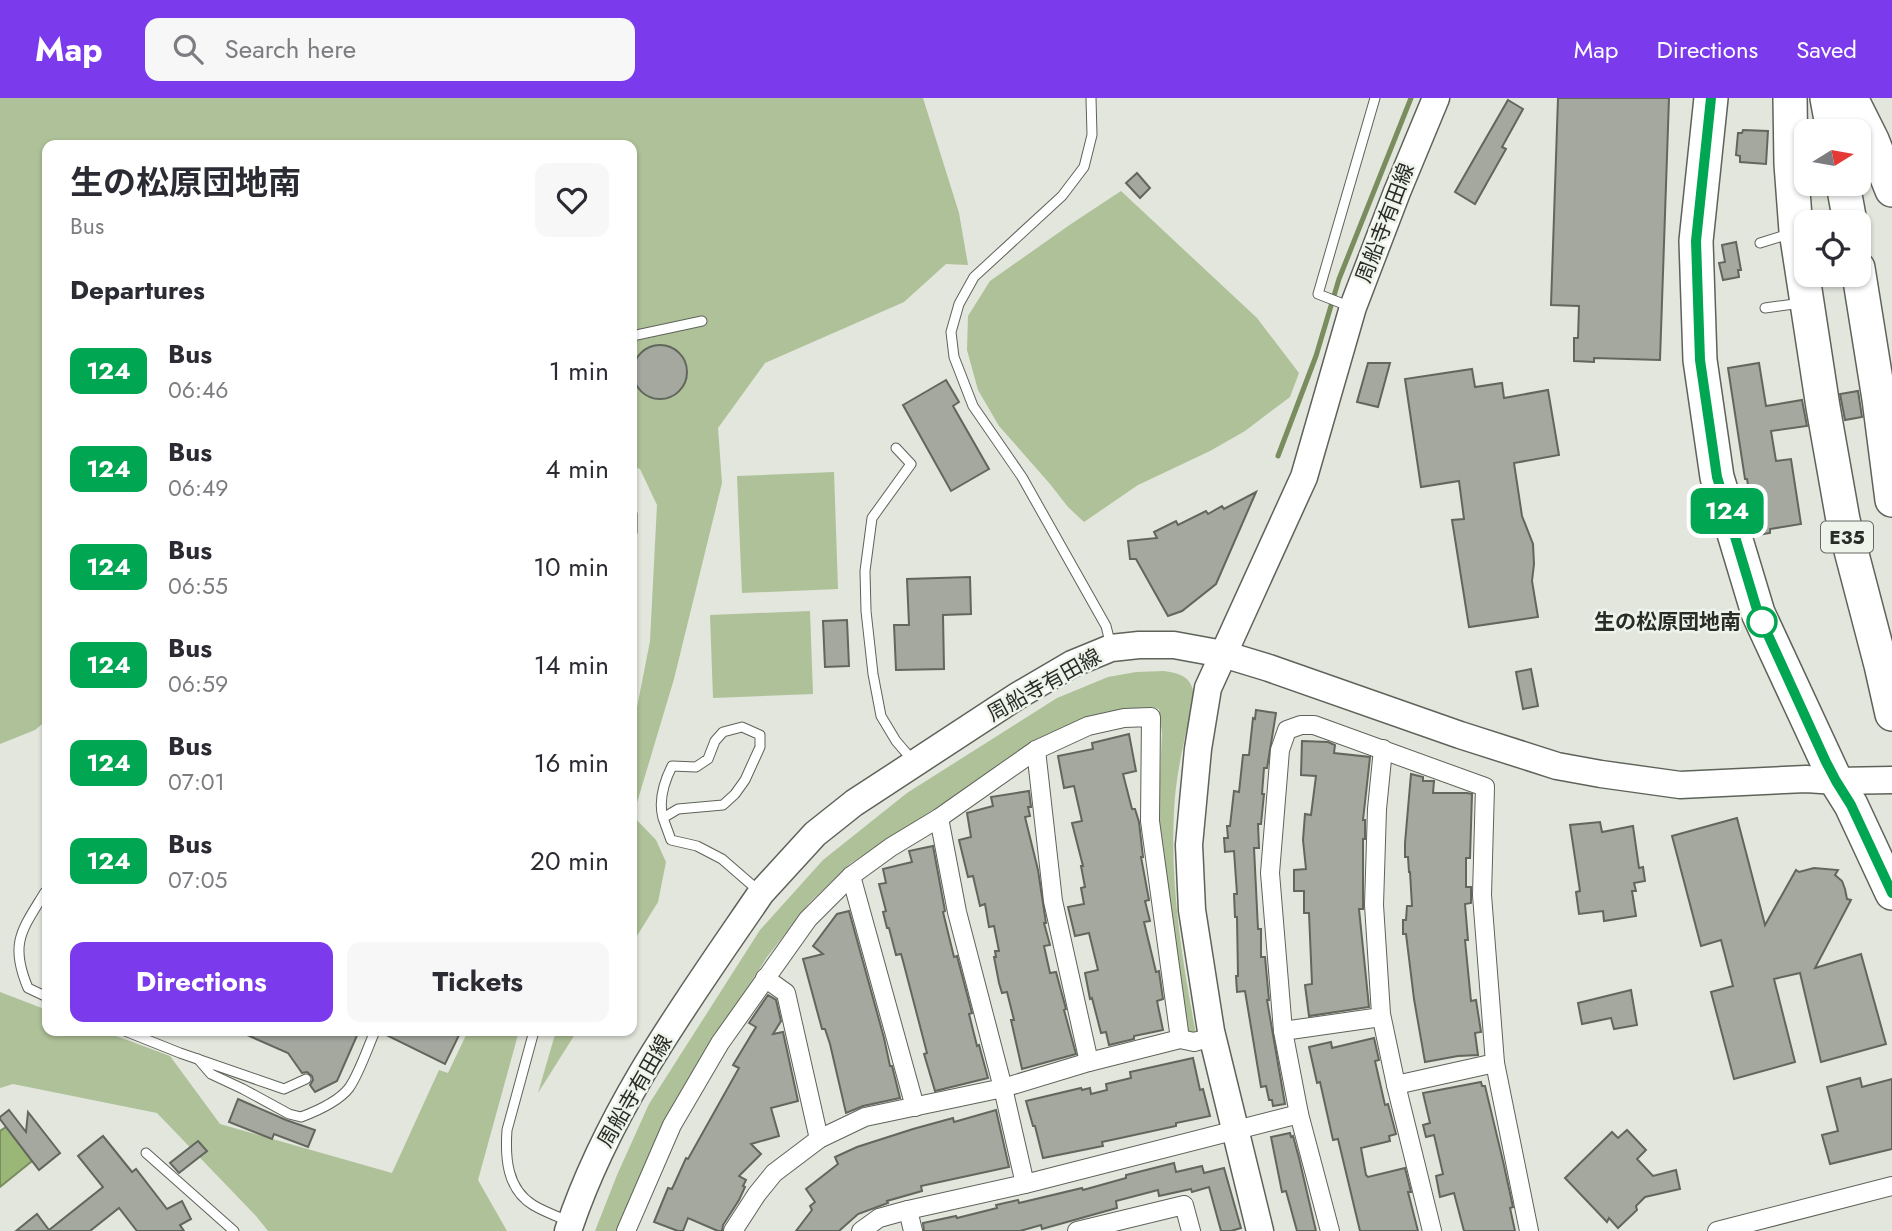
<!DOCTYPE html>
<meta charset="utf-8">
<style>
body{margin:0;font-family:Jost,"Noto Sans JP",sans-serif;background:#f7f7f7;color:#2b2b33;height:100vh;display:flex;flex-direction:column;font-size:26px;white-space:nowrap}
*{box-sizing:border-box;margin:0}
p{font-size:23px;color:#7c7c81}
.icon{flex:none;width:38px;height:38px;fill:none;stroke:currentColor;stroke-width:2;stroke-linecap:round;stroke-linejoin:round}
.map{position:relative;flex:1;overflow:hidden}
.side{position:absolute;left:42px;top:42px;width:595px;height:896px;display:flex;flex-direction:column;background:#fff;border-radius:14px;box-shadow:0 2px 5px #0004}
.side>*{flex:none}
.badge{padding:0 14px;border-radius:10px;font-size:24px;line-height:46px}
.needle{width:46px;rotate:79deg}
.fabs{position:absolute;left:1794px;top:21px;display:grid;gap:14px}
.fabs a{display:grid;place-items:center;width:77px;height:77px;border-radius:14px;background:#fff;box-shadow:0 2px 5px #0004;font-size:35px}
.map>.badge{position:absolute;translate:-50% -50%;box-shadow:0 0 0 4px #fff}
h2{padding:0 28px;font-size:26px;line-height:63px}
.round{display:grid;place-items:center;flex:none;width:74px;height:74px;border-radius:14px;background:#f7f7f7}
.headline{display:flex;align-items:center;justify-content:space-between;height:119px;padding:0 28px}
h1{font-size:33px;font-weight:700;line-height:52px}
.cta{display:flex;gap:14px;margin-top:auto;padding:14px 28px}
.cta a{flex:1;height:80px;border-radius:14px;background:#7c3aed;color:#fff;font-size:28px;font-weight:700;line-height:80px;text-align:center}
.cta a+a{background:#f7f7f7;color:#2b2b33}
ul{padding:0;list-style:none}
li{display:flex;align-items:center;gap:21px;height:98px;padding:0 28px}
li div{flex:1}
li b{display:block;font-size:26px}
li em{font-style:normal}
li .badge{min-width:77px;font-weight:700;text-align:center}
header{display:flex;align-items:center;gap:42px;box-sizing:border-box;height:98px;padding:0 35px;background:#7c3aed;color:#fff}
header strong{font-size:33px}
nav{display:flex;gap:38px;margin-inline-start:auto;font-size:24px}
.search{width:490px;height:63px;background:#f7f7f7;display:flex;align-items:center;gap:18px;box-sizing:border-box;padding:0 24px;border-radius:14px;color:#7c7c81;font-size:26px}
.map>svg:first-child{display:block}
.green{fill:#aec198}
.water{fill:#9bb777;stroke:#798d5f;stroke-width:2}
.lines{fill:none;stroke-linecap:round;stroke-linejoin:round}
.stream{stroke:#798d5f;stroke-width:5}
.building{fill:#a4a89f;stroke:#62665d;stroke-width:2}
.lane-casing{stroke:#5e635a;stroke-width:11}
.street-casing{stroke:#5e635a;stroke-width:20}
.secondary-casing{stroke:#5e635a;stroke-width:29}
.highway-casing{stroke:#5e635a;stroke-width:36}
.lane{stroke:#fff;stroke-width:9}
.street{stroke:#fff;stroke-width:18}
.secondary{stroke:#fff;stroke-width:26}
.highway{stroke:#fff;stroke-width:33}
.line-casing{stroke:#fff;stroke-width:16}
.line{stroke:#00a651;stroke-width:10}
.stop-dot{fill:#fff;stroke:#00a651;stroke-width:3.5}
.labels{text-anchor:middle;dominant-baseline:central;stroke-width:5;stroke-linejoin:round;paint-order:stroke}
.shield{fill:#eff4ea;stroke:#656862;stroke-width:2}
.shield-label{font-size:19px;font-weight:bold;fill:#2a2c28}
.street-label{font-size:21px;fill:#2a2c28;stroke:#eff4ea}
.stop-label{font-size:21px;font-weight:bold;fill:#2a2c28;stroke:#eff4ea;text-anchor:end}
</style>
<header>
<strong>Map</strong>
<div class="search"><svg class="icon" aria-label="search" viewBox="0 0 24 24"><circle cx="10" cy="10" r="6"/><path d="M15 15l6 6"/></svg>Search here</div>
<nav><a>Map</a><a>Directions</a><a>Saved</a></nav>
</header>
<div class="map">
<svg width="1892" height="1133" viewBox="0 0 1892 1133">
<rect width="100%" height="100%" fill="#e2e6dc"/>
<g class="green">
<path d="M0,0H923L959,115L968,167L946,166L904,204L765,265L718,330L722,385L674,581L633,718L656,742L666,764L658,804L632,846V635L650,543L657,407L640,371L632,368V47H47V581L45,587L47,590V622L35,632L0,646Z"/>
<path d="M1121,93L1257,220L1299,275L1290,299L1245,333L1210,353L1138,387L1084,424L1068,409L1050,386L999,328L978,292L967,252L968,218L990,183L1071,126Z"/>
<path d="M834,374L838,491L742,495L737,378Z"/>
<path d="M810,513L813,596L713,600L710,517Z"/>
<path d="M1164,573C1177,575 1189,577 1193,592C1197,607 1186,628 1184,644C1179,666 1175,690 1174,713C1170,787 1182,862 1196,936L1190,937L1186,930L1166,787L1158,718L1162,636L1159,611L1150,609L1106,614L1053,634L851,765L810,804L767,859L676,1002L650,1053L617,1133H595L617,1077L649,1006L760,832L823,762L907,695L1057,600L1108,579L1136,574Z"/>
<path d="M0,894L47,912V933H103L170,958L220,1026L392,1075L439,972L448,975L468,933H519L478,1082L507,1133H268L256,1118L157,1015L13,986L0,990Z"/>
<path d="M556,933H577L538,995Z"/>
</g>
<path class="water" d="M6,1029L32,1063L0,1089V1033Z"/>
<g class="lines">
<path class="stream" d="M1278,358L1316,258L1339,181L1411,0"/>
</g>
<g class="building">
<path d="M1558,0H1669L1660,262L1594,260V264L1574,263V240H1578L1579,208L1551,207Z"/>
<path d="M1508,2L1523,11L1502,49L1506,51L1475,106L1455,94Z"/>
<path d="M1743,32L1768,33L1766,66L1740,64V58L1736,57L1738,35H1742Z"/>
<path d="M1137,75L1150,90L1140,100L1126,85Z"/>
<path d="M1736,144L1741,172H1738L1739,179L1723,182L1719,165L1725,164L1722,147Z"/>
<circle cx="660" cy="274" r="27"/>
<path d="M1368,265H1390L1378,309L1357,304Z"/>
<path d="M1759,265L1766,308L1802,302L1807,328L1771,333L1776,363L1791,361L1801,426L1770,431V435L1757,437L1747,381H1745L1728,270Z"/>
<path d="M1472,271L1475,289L1502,285L1504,300L1548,292L1559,357L1514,365L1522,418L1533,446L1534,466L1532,483L1538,519L1469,529L1452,422L1464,421L1459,383L1421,389L1405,281Z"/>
<path d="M946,282L959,304L953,308L989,371L951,393L903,307Z"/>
<path d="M1858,293L1862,319L1845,322L1840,296Z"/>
<path d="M1256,394L1216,486L1182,513L1168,518L1136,461H1130L1128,443L1157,440L1154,434L1176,423L1178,427L1206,413L1208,416L1222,408L1224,411Z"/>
<path d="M970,479L971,516L943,517L944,571L896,572L894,527H909L907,481Z"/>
<path d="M847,522L849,568L825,569L823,523Z"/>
<path d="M1531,571L1538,608L1523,611L1516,574Z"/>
<path d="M1256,612L1276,615L1267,670H1264L1262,696H1264L1261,726H1258L1259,750H1254L1258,831H1261V859H1265L1269,902H1267L1285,1006L1273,1008L1272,1002H1269L1266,988L1261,989L1245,893L1237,894L1236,878H1238L1237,819H1235L1234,796H1237L1234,753L1225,754L1224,740H1228L1227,728H1230L1234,693L1239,694L1243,657H1249L1253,620L1255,621Z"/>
<path d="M1129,636L1136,673L1123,676L1132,711H1135L1139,724L1143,759H1141L1149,802L1145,803L1150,823L1144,824L1156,874L1159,873L1163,901L1157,903L1163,932L1134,938V941L1109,947L1106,934L1101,935L1092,900L1090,901L1085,875L1098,872L1089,835L1075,838L1068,809L1084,806L1081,790L1085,789L1081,768H1083L1072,725L1082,723L1074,688L1064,690L1058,658L1093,651L1092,645Z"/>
<path d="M1302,643L1328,644L1335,647L1334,655L1370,659L1363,722H1365V741H1363V811H1359L1369,909L1309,918L1305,887L1312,886L1309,815H1304V793H1294V772L1306,771L1303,742L1305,716L1311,717L1316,678L1301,677Z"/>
<path d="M1411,676L1423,679V683H1434L1433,695H1467L1472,696L1470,760H1466V789H1471V805L1465,806L1468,842H1465L1471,903L1476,902L1481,934L1475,935L1478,957L1458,958L1425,964L1414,901L1406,836H1403V822H1406L1407,808H1412L1410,774H1409L1408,759H1405V745Z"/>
<path d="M1029,693L1031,709H1028L1030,718L1025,719L1038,772L1046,825H1044L1050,847L1044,848L1050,875L1056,874L1066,911L1064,912L1076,956L1022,971L1011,922H1014L1007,894L1002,895L999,885L994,859H996L995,853H999L994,828L989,829L985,806L980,808L973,778L968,779L959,742L971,739L967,715L993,708L991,699Z"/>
<path d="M1737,720L1765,827L1796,772L1799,774L1814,770L1838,772L1835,777L1842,783L1845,791L1847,801L1851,802L1815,870L1861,856L1886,946L1821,964L1800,875L1774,881L1795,964L1734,981L1711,894L1733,888L1721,842L1701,848L1672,738Z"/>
<path d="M1600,724L1602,734L1633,728L1639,770L1643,769L1645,783L1634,785L1636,793H1632L1636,818L1604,823L1603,813L1579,816L1576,794L1580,793L1570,727Z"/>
<path d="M933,748L945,813L943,814L954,859L957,858L972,915L969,916L977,948L979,947L988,980L935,993L924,956L927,955L903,863L901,856L896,857L889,830H887L883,814L886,813L879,786L886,785L883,771L912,764L909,753Z"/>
<path d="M849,813L884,940L890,968H892L900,1000L863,1008L846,1015L830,946L825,931H822L803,861L823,856L813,848L837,816Z"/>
<path d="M1631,892L1637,927L1614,931L1611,920L1582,926L1578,905Z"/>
<path d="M768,897L776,902L781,923L773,936L783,934L798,1003L771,1010L779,1038L751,1046L761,1056L739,1078L746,1082L743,1088L745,1089L739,1102L723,1127L722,1133H718L688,1120L683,1133H678L654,1124L668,1090L672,1091L686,1060L688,1061L739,970L733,967L756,929L749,925Z"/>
<path d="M238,933H359L337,983L315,994L310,987L313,982L312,978L307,974L302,975L288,955Z"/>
<path d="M382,933H461L445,966L382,935Z"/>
<path d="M1374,940L1379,962L1375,963L1385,1007L1388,1006L1396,1036L1389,1038L1390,1043L1361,1050L1366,1077L1368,1079L1405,1070L1411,1094H1408L1418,1133H1360L1338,1041L1333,1042L1320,984L1317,985L1309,949L1331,944L1332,950Z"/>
<path d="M1193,960L1200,992L1203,991L1210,1018L1176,1025V1028L1102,1044L1103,1048L1043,1060L1035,1028H1033L1026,1003L1081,990L1082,992L1090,990L1091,996L1107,992L1106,986L1131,980L1130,974Z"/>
<path d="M1860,980L1862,989L1892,981V1051L1830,1066L1822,1037L1838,1033L1827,989Z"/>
<path d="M1481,984L1482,988H1485L1503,1063L1513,1109L1510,1110L1515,1133H1464L1454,1095L1440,1099L1436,1078L1443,1076L1434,1037L1426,1039L1423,1027L1430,1025L1423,995Z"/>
<path d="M238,1001L286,1022L315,1032L308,1049L274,1036L272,1041L229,1024Z"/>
<path d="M9,1012L26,1034L28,1014L60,1055L39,1072L0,1021V1019Z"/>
<path d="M996,1012L1009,1069L921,1088L922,1093L887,1103L888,1105L858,1116L839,1133H796L812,1112L810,1108L815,1104L806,1091L838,1066L835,1059L857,1049L913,1031L953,1020L954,1024Z"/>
<path d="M1627,1032L1646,1052L1637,1061L1653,1078L1676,1072L1680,1091L1645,1099L1636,1108L1637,1112L1618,1130L1609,1120L1607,1124L1565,1080L1612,1034L1618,1040Z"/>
<path d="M1290,1035L1291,1039L1293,1038L1299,1060L1316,1133H1297L1286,1093L1282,1094L1271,1039Z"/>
<path d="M103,1038L132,1074L136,1071L167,1111L182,1103L191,1121L180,1127L184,1133H137L119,1110L90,1133H16L37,1116L49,1132L103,1089L78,1058Z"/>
<path d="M198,1043L207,1053L179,1075L170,1065Z"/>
<path d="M1174,1065L1176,1074L1202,1068L1204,1075L1224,1070L1241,1130L1231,1133H1221L1209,1089L1192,1094L1191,1091L1159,1098L1158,1092L1116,1103L1117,1110L1042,1131L1041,1127L1020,1133H924L923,1125L956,1118L957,1120L997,1110L996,1107L1018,1102L1019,1105L1082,1090L1083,1092L1126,1080V1077Z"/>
</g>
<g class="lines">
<defs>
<g id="lane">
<path d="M1091,0L1092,37L1084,69L1062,98L974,179L959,206L951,234L954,259L973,308L1022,379L1106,528L1111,548"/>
<path d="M1760,145L1789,136"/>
<path d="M1351,209L1318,196L1375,0"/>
<path d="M1765,210L1801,205"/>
<path d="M632,238L702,223"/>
<path d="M896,350L911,366L872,420L865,473L866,513L873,576L881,618L896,643L914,664"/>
<path d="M632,416V434"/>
<path d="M663,720C658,702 664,684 672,668L696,669L708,661L715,643L723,634L742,629L760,637V649L745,682L735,696L723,707L678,711L663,720L671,742L697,748L722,761L760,794"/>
<path d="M45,794C22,832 9,845 28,890L47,899"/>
<path d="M125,933L180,955L284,991L306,981"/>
<path d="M534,933L507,1032C505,1060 507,1091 533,1107C543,1113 556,1118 568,1123"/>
<path d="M198,961L211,976L243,991L289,1016L301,1019C317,1013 338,1004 349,990C359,976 368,949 375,933"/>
<path d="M146,1055L234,1133"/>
</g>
<g id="street">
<path d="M1383,651L1377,711L1374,807L1381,916L1396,987L1432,1133"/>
<path d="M1036,652L1053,803L1089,964"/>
<path d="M939,720L957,814L1003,990L1025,1086"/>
<path d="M851,778L915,1009"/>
<path d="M765,880L786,895L819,1041"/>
<path d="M1283,933L1381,919"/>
<path d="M1396,987L1495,965"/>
<path d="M1299,1016L1283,933L1270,775L1280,652L1287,632L1301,627H1314L1485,689L1482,797L1495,965L1529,1133"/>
<path d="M908,1112L913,1133"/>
<path d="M626,1133L672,1027L720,945L808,821L851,778L891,749L939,720L1036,652L1088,628L1124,620L1151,619L1150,723L1180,941"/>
<path d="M733,1133L757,1096L774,1075L819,1041L865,1019L1003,990L1089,964L1180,941L1194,944L1213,939"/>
<path d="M861,1133L879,1120L908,1112L1025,1086L1299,1016L1330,1133"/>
<path d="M1077,1133L1184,1107L1191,1133"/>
<path d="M1717,1133L1892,1088"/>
</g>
<g id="secondary">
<path d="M568,1133C609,1009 688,902 761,795L815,736L854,705L1019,597L1072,566L1111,550L1139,547H1174L1223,556L1269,570L1460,637L1557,668L1601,676L1680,687L1806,681L1836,683L1892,682"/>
<path d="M1260,1133L1211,933L1192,812L1189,747L1198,651L1208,590L1304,379L1353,209L1397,94L1436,0"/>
</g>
<g id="highway">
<path d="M1711,0L1696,143L1700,262L1717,379L1758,515L1836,683L1851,707L1892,795"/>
<path d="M1790,0L1791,66L1796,133L1823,309L1843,422L1881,567L1892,616"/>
<path d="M1827,0L1833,33"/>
<path d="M1851,0L1872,42L1892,92"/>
<path d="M1843,86L1850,124"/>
<path d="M1858,170L1879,301L1892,402"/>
</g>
</defs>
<use href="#lane" class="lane-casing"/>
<use href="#street" class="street-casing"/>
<use href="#secondary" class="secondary-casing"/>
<use href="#highway" class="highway-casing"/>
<use href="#lane" class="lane"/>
<use href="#street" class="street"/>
<use href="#secondary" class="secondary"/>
<use href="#highway" class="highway"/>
</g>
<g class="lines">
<defs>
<path id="line" d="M1711,0L1696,143L1700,262L1717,379L1758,515L1826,664L1836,683L1851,707L1892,795"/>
</defs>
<use href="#line" class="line-casing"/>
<use href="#line" class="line"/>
</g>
<circle class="stop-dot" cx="1762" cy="524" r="14"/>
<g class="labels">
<rect class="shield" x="1821" y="423.5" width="52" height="31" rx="5"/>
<g class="shield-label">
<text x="1847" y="439">E35</text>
</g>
<g class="street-label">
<text transform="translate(1385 125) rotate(-69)">周船寺有田線</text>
<text transform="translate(1044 587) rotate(-29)">周船寺有田線</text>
<text transform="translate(635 993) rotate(-60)">周船寺有田線</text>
</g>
<g class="stop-label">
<text x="1741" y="524">生の松原団地南</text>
</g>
</g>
</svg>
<div class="fabs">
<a><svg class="needle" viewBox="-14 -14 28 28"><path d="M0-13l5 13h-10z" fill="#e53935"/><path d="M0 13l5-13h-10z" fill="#7c7c81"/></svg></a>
<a><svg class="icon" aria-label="locate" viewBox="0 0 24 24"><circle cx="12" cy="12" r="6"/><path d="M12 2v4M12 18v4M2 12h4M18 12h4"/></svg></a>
</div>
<b class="badge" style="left:1727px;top:413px;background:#00a651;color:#fff">124</b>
<section class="side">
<div class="headline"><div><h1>生の松原団地南</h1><p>Bus</p></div><a class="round"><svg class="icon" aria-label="heart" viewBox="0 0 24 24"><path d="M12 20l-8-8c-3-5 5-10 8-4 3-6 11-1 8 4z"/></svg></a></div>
<h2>Departures</h2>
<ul>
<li><span class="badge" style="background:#00a651;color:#fff">124</span><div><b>Bus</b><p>06:46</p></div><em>1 min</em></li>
<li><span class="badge" style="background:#00a651;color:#fff">124</span><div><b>Bus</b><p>06:49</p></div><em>4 min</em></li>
<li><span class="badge" style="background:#00a651;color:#fff">124</span><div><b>Bus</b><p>06:55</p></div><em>10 min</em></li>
<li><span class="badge" style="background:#00a651;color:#fff">124</span><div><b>Bus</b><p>06:59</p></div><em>14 min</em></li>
<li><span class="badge" style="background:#00a651;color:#fff">124</span><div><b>Bus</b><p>07:01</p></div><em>16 min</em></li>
<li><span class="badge" style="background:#00a651;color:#fff">124</span><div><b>Bus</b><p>07:05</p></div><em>20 min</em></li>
</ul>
<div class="cta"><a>Directions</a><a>Tickets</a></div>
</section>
</div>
